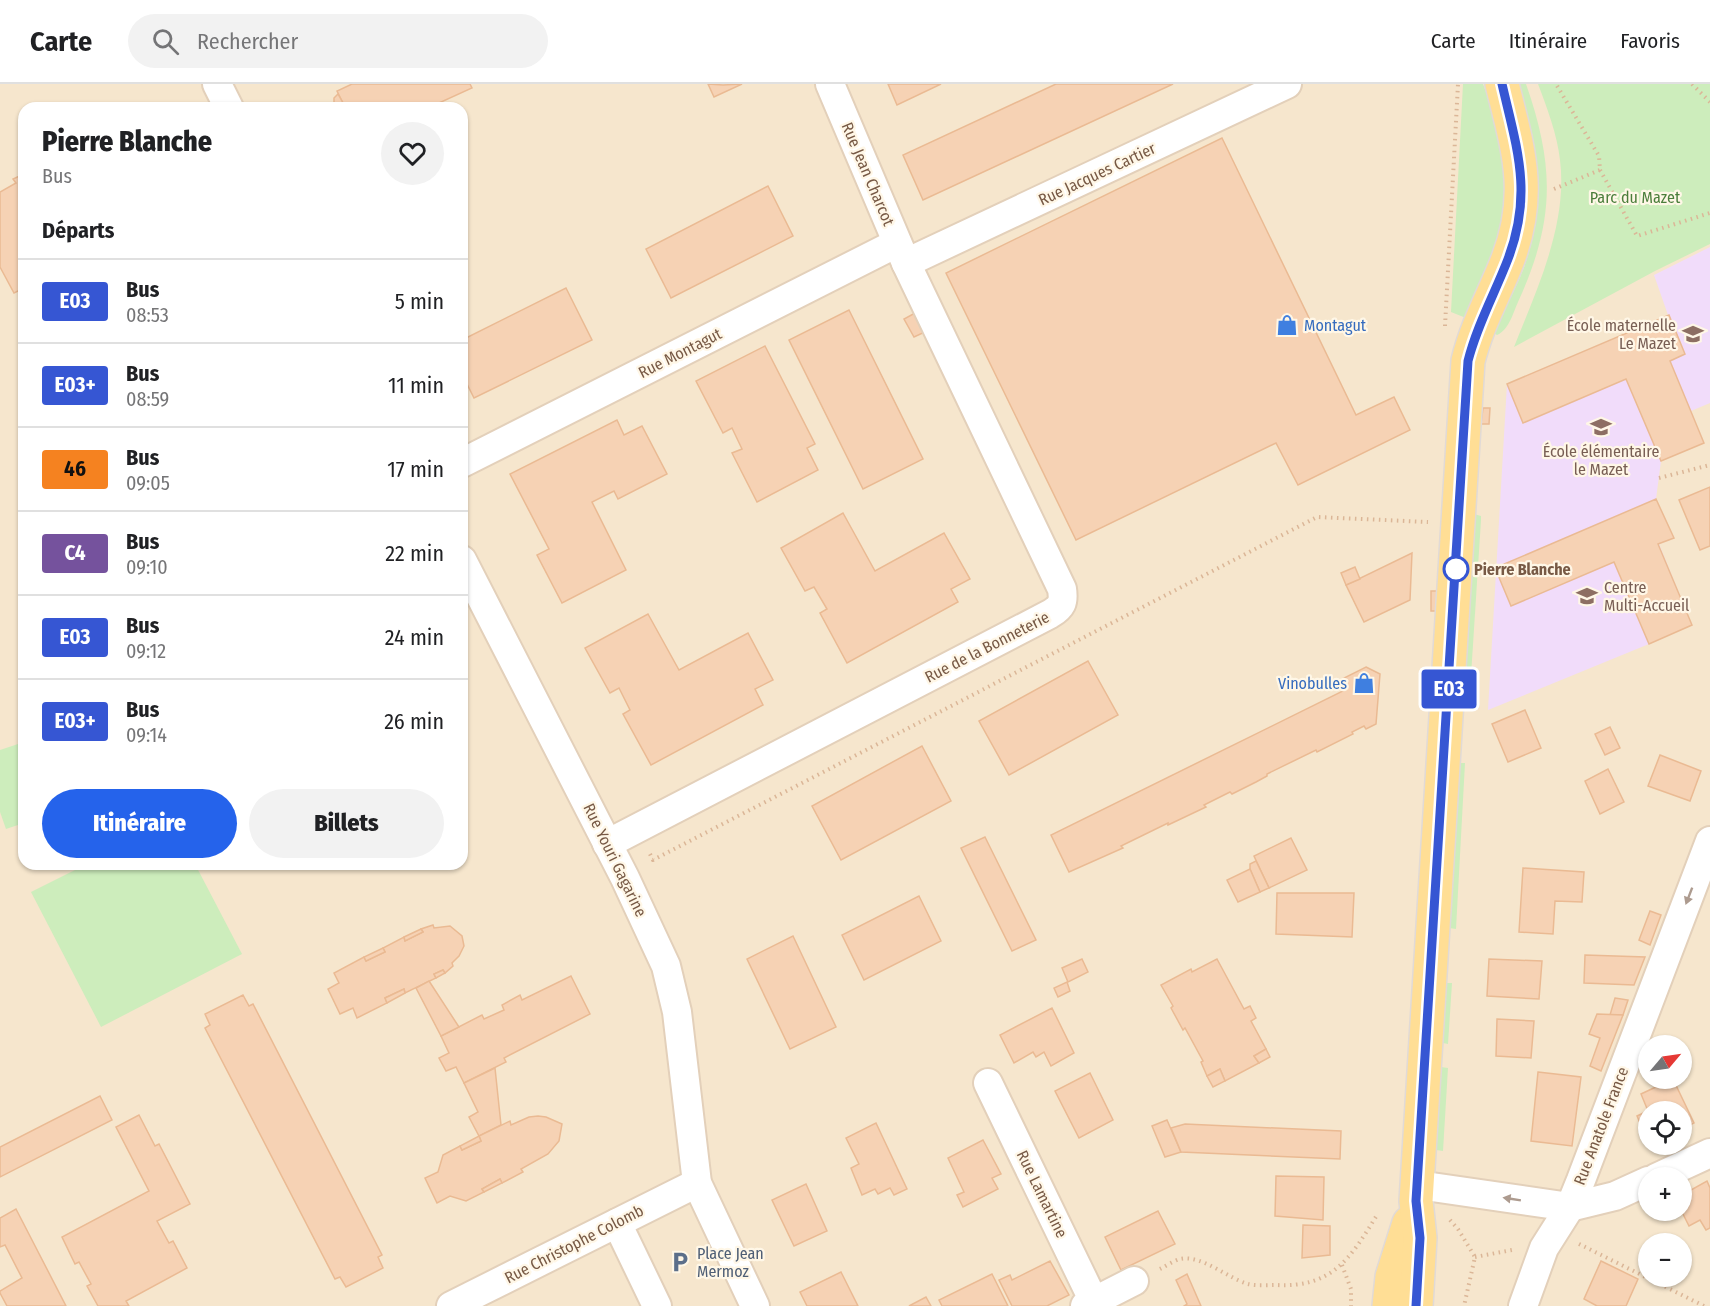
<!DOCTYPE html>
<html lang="fr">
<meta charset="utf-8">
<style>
body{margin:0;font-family:"Fira Sans Condensed",sans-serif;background:#f2f2f2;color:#202124;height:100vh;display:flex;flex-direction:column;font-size:22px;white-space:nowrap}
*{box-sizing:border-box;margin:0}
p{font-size:20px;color:#757577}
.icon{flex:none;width:33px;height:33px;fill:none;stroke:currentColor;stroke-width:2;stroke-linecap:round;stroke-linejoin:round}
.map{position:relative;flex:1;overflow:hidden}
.sheet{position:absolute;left:18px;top:18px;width:450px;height:768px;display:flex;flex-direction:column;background:#fff;border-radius:18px;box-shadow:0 2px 4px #0004}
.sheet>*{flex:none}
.badge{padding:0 12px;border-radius:4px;font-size:21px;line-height:39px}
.needle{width:39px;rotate:61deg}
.buttons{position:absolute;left:1638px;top:951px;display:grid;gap:12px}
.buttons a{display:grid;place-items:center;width:54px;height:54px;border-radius:50%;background:#fff;box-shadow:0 2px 4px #0004;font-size:30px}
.map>.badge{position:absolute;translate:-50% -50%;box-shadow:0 0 0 3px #fff}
h2{padding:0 24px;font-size:22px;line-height:54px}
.round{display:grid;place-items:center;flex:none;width:63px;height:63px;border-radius:32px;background:#f2f2f2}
.summary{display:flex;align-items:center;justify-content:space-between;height:102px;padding:0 24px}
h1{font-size:28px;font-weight:800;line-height:45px}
.button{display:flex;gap:12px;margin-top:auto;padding:12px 24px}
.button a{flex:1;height:69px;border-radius:36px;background:#2563eb;color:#fff;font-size:24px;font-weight:800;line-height:69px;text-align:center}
.button a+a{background:#f2f2f2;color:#202124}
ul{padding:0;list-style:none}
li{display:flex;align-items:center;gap:18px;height:84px;padding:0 24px;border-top:2px solid #e0e0e0}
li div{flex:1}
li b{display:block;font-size:22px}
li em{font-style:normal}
li .badge{min-width:66px;font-weight:700;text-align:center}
header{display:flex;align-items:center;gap:36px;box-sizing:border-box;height:84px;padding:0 30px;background:#fff;border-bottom:2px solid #e0e0e0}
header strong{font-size:28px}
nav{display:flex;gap:33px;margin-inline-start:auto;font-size:21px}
.search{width:420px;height:54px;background:#f2f2f2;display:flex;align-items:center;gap:15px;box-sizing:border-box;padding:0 21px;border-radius:33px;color:#757577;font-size:22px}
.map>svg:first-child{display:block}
.residential{fill:#f6e6cd;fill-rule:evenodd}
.education{fill:#f1dcfa}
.green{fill:#cdedbc}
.building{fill:#f6d2b4;stroke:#eaba93;stroke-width:1.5}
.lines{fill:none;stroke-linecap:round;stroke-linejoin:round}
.minor-casing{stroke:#e3d0ba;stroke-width:32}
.major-casing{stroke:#e1dad6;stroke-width:36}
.path{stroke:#dbb697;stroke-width:4;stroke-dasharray:1.5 4.5;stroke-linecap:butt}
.minor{stroke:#fff;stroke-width:28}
.major{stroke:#ffde95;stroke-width:33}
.oneway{fill:#ad9b8f}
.line-casing{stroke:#fff;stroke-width:14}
.line{stroke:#3656d3;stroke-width:9}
.stop-dot{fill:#fff;stroke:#3656d3;stroke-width:3}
.labels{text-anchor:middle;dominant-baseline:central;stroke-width:4.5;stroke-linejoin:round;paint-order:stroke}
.street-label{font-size:16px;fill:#775945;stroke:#fff7e7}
.park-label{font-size:16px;fill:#4b7e3b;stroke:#fff7e7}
.shop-label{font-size:16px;fill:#366cbe;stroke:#fff7e7;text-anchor:start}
.education-label{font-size:16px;fill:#785e54;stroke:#fff7e7;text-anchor:end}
.stop-label{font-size:16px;font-weight:bold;fill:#775945;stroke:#fff7e7;text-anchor:start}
.service-label{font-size:16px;fill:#4e5e75;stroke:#fff7e7;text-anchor:start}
</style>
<header>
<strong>Carte</strong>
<div class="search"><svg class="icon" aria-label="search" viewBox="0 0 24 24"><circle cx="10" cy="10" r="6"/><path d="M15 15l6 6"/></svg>Rechercher</div>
<nav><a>Carte</a><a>Itinéraire</a><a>Favoris</a></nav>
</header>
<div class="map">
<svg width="1710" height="1222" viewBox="0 0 1710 1222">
<rect width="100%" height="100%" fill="#fef4df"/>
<path class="residential" d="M0,0H1710V1222H0ZM24,24H462V780H24ZM1648,962H1682V994H1648ZM1648,1028H1682V1060H1648ZM1648,1094H1682V1126H1648ZM1648,1160H1682V1192H1648Z"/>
<path class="education" d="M1710,163V319L1691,327L1704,359L1661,377L1656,415L1674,454L1659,460L1692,541L1649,560L1488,626L1507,300L1668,231L1654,191Z"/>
<g class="green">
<path d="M1463,0H1483C1505,56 1513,117 1491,175C1483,195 1472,213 1466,234L1451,228Z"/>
<path d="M1518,0H1526C1555,83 1555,137 1518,218C1513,229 1509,246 1497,251L1494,249C1503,227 1515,207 1523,186C1548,120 1540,65 1518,0Z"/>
<path d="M1538,0H1710V160L1655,187L1514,263C1537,205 1568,140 1560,76C1557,50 1547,24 1538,0Z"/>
<path d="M1474,430L1481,432V436L1469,623H1461Z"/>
<path d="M24,658V739L6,745L0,728V666Z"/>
<path d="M1459,679H1465L1456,845L1449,844Z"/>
<path d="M87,780H195L242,870L101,943L31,808Z"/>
<path d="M1446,899H1452L1448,960L1443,959Z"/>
<path d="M1441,983L1448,984L1443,1067L1436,1066Z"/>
</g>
<g class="building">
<path d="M352,0H470L472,4L428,24H423L421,20L411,24H331L343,19L337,7Z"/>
<path d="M708,0L723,1L742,0L714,13Z"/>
<path d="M888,0H941L897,21Z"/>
<path d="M1056,0H1173L923,116L903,71Z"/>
<path d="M338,10L343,19L334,23V14Z"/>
<path d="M1222,54L1356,331L1394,313L1410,346L1298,401L1276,359L1076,456L946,189Z"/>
<path d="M24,90V204L14,209L0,183V108L16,99L13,95Z"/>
<path d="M768,102L793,152L671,214L646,165Z"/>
<path d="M566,204L592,256L474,314L462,290V256Z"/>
<path d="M849,226L923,375L863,405L789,256Z"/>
<path d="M915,229L925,248L914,253L904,235Z"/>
<path d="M1669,231L1685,270L1670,277L1704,359L1661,377L1626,295L1523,339L1507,300Z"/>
<path d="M765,262L815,360L807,364L818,386L757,418L732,369L742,365L732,344L723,349L696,297Z"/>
<path d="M1483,324H1490L1489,340H1481Z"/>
<path d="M617,336L624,351L642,342L667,390L618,415L614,407L592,418L626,486L562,519L537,471L549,465L510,390Z"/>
<path d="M1710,403V462L1700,466L1679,416Z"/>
<path d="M1656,415L1674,454L1658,460L1692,541L1649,560L1614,478L1511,522L1495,484Z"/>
<path d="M843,429L875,487L944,449L970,495L951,505L958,518L847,579L820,529L827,525L814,503L805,507L781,464Z"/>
<path d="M1412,469L1410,516L1364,538L1346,501Z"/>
<path d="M1355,483L1360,495L1346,501L1341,489Z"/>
<rect x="1431" y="507" width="8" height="20"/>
<path d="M648,530L679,586L748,549L773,596L755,605L763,621L651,681L623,630L630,626L619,604L610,609L585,564Z"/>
<path d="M1088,577L1118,631L1009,691L979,637Z"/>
<path d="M1366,583L1380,590L1376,640L1366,645L1364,642L1352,648L1353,650L1317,668L1316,666L1267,690V692L1256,698L1232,710L1230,708L1204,721L1206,723L1168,741V739L1121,762L1123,764L1069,788L1051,751L1347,605L1342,595Z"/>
<path d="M1525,626L1541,664L1508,678L1492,640Z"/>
<path d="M1610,643L1620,664L1605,671L1595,650Z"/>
<path d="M922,662L951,717L841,776L812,722Z"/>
<path d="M1660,671L1701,687L1690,717L1648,702Z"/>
<path d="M1608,685L1624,718L1600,730L1585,697Z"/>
<path d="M985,753L1036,856L1012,867L961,764Z"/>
<path d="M1291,754L1307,786L1269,804L1254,772Z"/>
<path d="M1256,777L1269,804L1260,808L1250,785V780Z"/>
<path d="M1523,784L1584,788L1582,818L1555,817L1553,850L1519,848Z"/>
<path d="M1250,785L1260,808L1238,818L1227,796Z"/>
<path d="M1277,809H1354L1352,853L1276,850Z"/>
<path d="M919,812L941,857L864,896L842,851Z"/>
<path d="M1650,827L1661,831L1650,861L1639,856Z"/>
<path d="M433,841L434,844L450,842L462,852L464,862L459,872L452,879L453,882L445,889L443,886L434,890L436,894L405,909L404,905L385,914L387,919L357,934L353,924L340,930L328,905L339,899L334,889L364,873L366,877L385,868L383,864L404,853L405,857L423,848L421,845Z"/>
<path d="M421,845L423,848L405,857L404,853Z"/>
<path d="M793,852L836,943L790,965L747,875Z"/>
<path d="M383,864L385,868L366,877L364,873Z"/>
<path d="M1585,871L1645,873L1634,901L1584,899Z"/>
<path d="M1082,875L1088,888L1068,898L1062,884Z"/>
<path d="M1217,875L1244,925L1250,922L1256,934L1251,937L1266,965L1254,972L1259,979L1225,997L1220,985L1207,992L1201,978L1203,977L1185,944L1183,946L1171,924L1173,922L1161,901L1191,885L1192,888Z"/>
<path d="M1489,875L1542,877L1539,915L1487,912Z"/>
<path d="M443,886L445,889L436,894L434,890Z"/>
<path d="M571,892L590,930L504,974L506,978L464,999L456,983L446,987L439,974L449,969L441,952L482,931L484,935L504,926L502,921L520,911L522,916Z"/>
<path d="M429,897L459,943L441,952L416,904Z"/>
<path d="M1067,898L1070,907L1058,913L1054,904Z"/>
<path d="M404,905L405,909L387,919L385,914Z"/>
<path d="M243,911L249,922L253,920L382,1171L378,1173L383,1184L346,1203L340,1193L335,1195L205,944L210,941L205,930Z"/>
<path d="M1615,914L1628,916L1623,931H1610Z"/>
<path d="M1052,924L1074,969L1051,982L1044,968L1036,973L1033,968L1014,979L1000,951Z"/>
<path d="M1597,930L1623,931L1601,987L1590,982L1600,954L1589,950Z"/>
<path d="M1497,935L1534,937L1531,974L1496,972Z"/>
<path d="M1266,965L1270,973L1259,979L1254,972Z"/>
<path d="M495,984L501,1041L479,1052L469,1033L478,1028L464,999Z"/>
<path d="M1220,985L1225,997L1213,1003L1207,992Z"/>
<path d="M1538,988L1581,993L1572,1062L1531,1057Z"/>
<path d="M1090,989L1113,1036L1079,1054L1055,1007Z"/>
<path d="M1673,995L1694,1039L1682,1045V1028H1648V1058L1637,1032L1648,1027L1641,1010Z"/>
<path d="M100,1012L112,1036L0,1093V1063Z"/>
<path d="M139,1031L155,1062L159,1060L190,1120L157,1137L169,1159L173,1157L187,1184L126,1217L129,1222H98L87,1202L91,1200L79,1178L75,1180L62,1153L149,1107L116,1043Z"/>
<path d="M538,1032L546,1033L562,1040L559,1057L548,1070L521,1085L523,1088L502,1099L500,1095L482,1105L484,1108L466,1117L450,1112L437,1119L425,1094L438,1088L443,1071L460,1062L462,1066L481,1057L479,1052L510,1037L511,1041L529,1033Z"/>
<path d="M1167,1036L1181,1068L1165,1073L1152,1042Z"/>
<path d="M876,1039L907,1105L894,1111L890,1104L878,1110L875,1105L862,1111L851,1084L859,1080L846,1054Z"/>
<path d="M1185,1040L1341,1047L1340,1075L1181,1068L1171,1044Z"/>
<path d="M479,1052L481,1057L462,1066L460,1062Z"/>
<path d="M983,1056L1001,1090L992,1094L998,1105L963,1123L957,1111L964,1108L948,1074Z"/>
<path d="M1276,1092L1324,1093L1323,1136L1275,1132Z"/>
<path d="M500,1095L502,1099L484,1108L482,1105Z"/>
<path d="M1707,1097L1710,1104V1144L1706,1146L1700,1136L1689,1142L1681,1126L1682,1111Z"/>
<path d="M806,1100L827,1147L794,1162L772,1116Z"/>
<path d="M16,1125L66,1222H7L0,1209V1207L22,1194L5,1161L0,1163V1134Z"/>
<path d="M1158,1127L1175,1160L1121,1186L1105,1153Z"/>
<path d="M1303,1141L1330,1142V1171L1302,1174Z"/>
<path d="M1050,1177L1069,1211L1047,1222H1012L999,1196L1010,1191L1012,1196Z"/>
<path d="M1601,1177L1638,1195L1626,1222H1597L1584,1215Z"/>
<path d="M841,1188L858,1222H807L800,1208Z"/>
<path d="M992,1190L1008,1222H942L939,1216Z"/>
<path d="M1187,1190L1201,1222H1184L1187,1220L1176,1196Z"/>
<path d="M926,1213L931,1222H909Z"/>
</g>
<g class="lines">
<defs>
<g id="minor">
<path d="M217,0L229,24"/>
<path d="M906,179L1287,0"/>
<path d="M462,379L897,159"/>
<path d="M462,476L625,794L666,882L677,928L697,1099L755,1222"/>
<path d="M607,760L1050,530C1062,523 1064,518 1062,505L906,179L830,0"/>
<path d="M988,999L1096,1222"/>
<path d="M1656,1094L1710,1069"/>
<path d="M1418,1101L1570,1123L1615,1112L1648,1097"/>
<path d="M617,1139L657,1222"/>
<path d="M451,1222L697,1099"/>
<path d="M1085,1222L1134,1197"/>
<path d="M1523,1222L1544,1164L1570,1123L1581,1096L1710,757"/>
</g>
<g id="major">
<path d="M1389,1222L1392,1193L1409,1139"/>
<path d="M1416,1222L1420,1154L1416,1117L1468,277C1477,240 1495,209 1508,175C1533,109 1518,65 1502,0"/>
</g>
</defs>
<use href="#minor" class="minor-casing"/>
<use href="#major" class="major-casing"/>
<g class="path">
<path d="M1692,0L1710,18"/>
<path d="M1600,86L1637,152L1710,129"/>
<path d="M1554,105L1600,86L1599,72L1556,0"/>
<path d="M1445,242L1458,0"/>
<path d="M1659,394L1710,381"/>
<path d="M650,770L653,776L1317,433L1428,438"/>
<path d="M1450,1136L1458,1145L1475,1173L1464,1222"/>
<path d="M1579,1160L1704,1222"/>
<path d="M1475,1173L1512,1166"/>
<path d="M1342,1181L1351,1205V1222"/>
<path d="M1160,1185C1166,1182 1173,1177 1180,1175C1201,1170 1229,1195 1248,1200C1256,1202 1267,1201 1276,1201C1332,1204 1350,1175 1377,1131"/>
</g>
<use href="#minor" class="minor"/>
<use href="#major" class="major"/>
</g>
<defs><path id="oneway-solid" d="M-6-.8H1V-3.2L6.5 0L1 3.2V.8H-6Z" transform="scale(1.5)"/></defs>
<g class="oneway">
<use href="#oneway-solid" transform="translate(1689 812) rotate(111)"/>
<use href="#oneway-solid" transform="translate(1512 1115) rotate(-171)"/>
</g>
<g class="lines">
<defs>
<path id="line" d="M1416,1222L1420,1154L1416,1117L1468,277C1477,241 1495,209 1508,175C1533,109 1517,65 1502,0"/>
</defs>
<use href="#line" class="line-casing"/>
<use href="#line" class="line"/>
</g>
<defs>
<symbol id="shop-bare" viewBox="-9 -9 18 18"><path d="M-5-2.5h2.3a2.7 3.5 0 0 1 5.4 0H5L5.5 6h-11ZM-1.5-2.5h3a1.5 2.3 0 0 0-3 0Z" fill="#3f7fe0" stroke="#fff7e7" stroke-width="2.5" paint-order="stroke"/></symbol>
<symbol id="school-bare" viewBox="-9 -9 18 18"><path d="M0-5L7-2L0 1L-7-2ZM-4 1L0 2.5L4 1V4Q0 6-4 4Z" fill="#8d6e63" stroke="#fff7e7" stroke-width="2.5" paint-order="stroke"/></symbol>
<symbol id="parking-bare" viewBox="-9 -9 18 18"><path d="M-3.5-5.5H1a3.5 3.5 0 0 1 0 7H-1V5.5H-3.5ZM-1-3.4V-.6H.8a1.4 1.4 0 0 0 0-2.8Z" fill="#5c6f8a" stroke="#fff7e7" stroke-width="2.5" paint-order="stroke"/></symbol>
</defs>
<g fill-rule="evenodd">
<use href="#shop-bare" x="1272" y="226" width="30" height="30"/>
<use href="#school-bare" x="1678" y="235" width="30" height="30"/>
<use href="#school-bare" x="1586" y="328" width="30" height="30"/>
<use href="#school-bare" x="1572" y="497" width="30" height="30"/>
<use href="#shop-bare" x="1349" y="584" width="30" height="30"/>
<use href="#parking-bare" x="665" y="1163" width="30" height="30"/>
</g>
<circle class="stop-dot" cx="1456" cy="485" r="12"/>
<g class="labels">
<g class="street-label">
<text transform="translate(868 90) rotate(67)">Rue Jean Charcot</text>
<text transform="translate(1097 90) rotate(-25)">Rue Jacques Cartier</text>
<text transform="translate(680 269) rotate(-27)">Rue Montagut</text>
<text transform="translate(987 563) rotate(-27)">Rue de la Bonneterie</text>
<text transform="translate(615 776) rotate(64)">Rue Youri Gagarine</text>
<text transform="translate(1601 1042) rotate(-69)">Rue Anatole France</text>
<text transform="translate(1042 1110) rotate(64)">Rue Lamartine</text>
<text transform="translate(574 1160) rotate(-27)">Rue Christophe Colomb</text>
</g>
<g class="park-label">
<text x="1635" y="113">Parc du Mazet</text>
</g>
<g class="shop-label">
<text x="1304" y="241">Montagut</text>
<text x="1347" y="599" text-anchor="end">Vinobulles</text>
</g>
<g class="education-label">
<text x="1676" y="241">École maternelle<tspan x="1676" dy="18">Le Mazet</tspan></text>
<text x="1601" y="367" text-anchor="middle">École élémentaire<tspan x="1601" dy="18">le Mazet</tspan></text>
<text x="1604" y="503" text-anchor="start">Centre<tspan x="1604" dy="18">Multi-Accueil</tspan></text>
</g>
<g class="stop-label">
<text x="1474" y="485">Pierre Blanche</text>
</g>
<g class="service-label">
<text x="697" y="1169">Place Jean<tspan x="697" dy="18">Mermoz</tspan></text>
</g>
</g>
</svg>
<div class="buttons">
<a><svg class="needle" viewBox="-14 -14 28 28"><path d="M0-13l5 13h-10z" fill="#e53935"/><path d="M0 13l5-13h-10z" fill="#757577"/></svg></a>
<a><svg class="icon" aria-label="locate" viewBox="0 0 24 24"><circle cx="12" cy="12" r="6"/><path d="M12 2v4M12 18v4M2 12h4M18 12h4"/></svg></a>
<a>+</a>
<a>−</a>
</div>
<b class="badge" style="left:1449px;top:605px;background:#3656d3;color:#fff">E03</b>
<section class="sheet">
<div class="summary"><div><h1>Pierre Blanche</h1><p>Bus</p></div><a class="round"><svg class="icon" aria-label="heart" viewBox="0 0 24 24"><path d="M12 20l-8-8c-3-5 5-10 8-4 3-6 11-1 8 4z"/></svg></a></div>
<h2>Départs</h2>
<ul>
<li><span class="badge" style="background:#3656d3;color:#fff">E03</span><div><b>Bus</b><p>08:53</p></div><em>5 min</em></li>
<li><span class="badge" style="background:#3656d3;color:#fff">E03+</span><div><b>Bus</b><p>08:59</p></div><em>11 min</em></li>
<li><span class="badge" style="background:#f58220;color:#111">46</span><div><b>Bus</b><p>09:05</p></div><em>17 min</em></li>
<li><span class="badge" style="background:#75529d;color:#fff">C4</span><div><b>Bus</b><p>09:10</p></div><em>22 min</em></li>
<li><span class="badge" style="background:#3656d3;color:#fff">E03</span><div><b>Bus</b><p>09:12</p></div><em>24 min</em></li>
<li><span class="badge" style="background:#3656d3;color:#fff">E03+</span><div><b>Bus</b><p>09:14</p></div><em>26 min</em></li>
</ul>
<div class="button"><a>Itinéraire</a><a>Billets</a></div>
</section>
</div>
